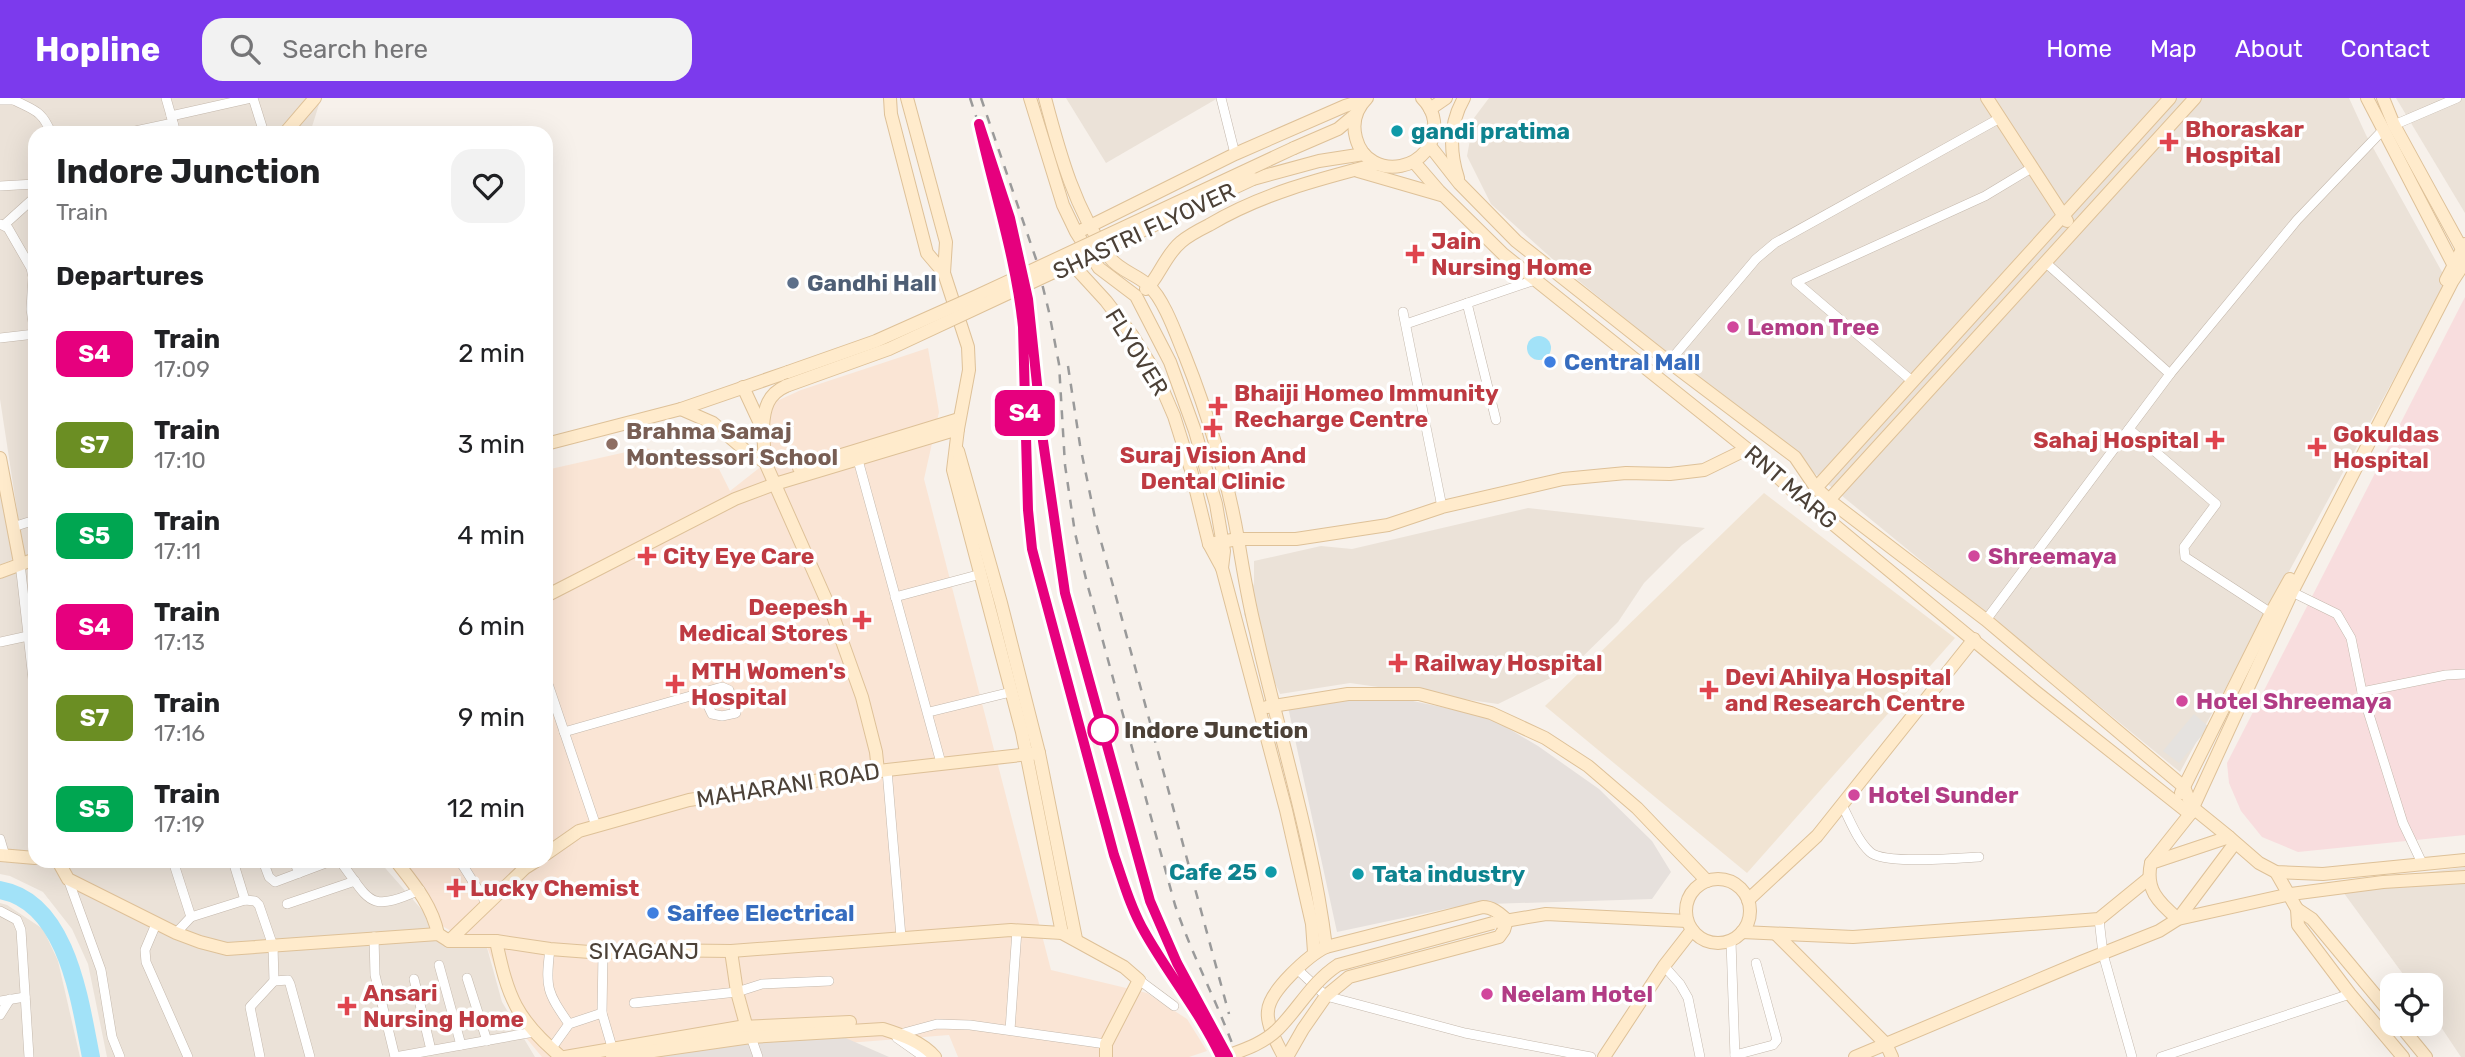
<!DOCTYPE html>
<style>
body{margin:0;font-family:Rubik,sans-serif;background:#f2f2f2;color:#202124;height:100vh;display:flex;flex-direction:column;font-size:26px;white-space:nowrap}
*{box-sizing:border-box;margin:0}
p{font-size:23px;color:#757577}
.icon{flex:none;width:38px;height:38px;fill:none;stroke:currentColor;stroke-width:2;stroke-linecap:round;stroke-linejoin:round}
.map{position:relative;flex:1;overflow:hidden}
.details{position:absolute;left:28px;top:28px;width:525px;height:742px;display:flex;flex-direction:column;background:#fff;border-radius:21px;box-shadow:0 7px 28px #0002}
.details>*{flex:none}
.badge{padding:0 14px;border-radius:10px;font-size:24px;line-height:46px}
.controls{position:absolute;left:2380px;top:875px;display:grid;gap:14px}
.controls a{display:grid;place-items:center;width:63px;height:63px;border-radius:14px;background:#fff;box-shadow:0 7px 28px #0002;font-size:35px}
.map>.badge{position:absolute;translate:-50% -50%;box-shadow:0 0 0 4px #fff}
h2{padding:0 28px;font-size:26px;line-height:63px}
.round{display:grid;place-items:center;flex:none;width:74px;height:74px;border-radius:21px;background:#f2f2f2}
.headline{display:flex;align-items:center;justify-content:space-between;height:119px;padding:0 28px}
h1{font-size:33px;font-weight:700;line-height:52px}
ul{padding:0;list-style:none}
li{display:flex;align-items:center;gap:21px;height:91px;padding:0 28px}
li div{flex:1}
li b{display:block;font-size:26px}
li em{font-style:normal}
li .badge{min-width:77px;font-weight:700;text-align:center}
header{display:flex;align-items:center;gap:42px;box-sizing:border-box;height:98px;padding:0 35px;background:#7c3aed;color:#fff}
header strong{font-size:33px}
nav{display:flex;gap:38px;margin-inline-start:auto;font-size:24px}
.search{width:490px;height:63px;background:#f2f2f2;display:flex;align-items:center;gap:18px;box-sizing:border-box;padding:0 24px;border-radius:21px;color:#757577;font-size:26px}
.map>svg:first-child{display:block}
.residential{fill:#ebe2d8}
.commercial{fill:#fae5d5}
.industrial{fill:#e6e0dc}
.education{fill:#f1e4d3}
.medical{fill:#f8ddde}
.parking{fill:#e5e2df}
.water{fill:#a2e2f8}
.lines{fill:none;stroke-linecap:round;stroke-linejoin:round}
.river{stroke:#a2e2f8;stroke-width:18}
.street-casing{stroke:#c4b8ac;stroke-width:10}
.secondary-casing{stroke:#dec198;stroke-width:14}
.street{stroke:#fff;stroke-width:9}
.secondary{stroke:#ffebcc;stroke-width:12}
.rail{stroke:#9a9a9a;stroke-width:2.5;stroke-dasharray:9 9;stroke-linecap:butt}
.secondary-bridge-casing{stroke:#dec198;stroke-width:14;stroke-linecap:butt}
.secondary-bridge{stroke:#ffebcc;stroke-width:12}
.line-casing{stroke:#fff;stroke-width:16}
.line{stroke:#e6007e;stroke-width:10}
.culture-dot{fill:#0f9aa8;stroke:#fff;stroke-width:2.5}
.health-dot{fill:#e0444e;stroke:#fff;stroke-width:2.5}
.service-dot{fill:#5c6f8a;stroke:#fff;stroke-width:2.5}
.hotel-dot{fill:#d1479c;stroke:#fff;stroke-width:2.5}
.shop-dot{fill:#3f7fe0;stroke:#fff;stroke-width:2.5}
.education-dot{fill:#8d6e63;stroke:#fff;stroke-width:2.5}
.stop-dot{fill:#fff;stroke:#e6007e;stroke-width:3.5}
.labels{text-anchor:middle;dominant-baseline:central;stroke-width:7;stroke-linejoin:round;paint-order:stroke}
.health-label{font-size:23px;font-weight:bold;fill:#be3a42;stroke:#fff;text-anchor:start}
.culture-label{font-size:23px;font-weight:bold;fill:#0d838f;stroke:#fff;text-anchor:start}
.street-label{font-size:23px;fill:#4c4137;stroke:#fff}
.service-label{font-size:23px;font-weight:bold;fill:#4e5e75;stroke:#fff;text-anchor:start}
.hotel-label{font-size:23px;font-weight:bold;fill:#b23c85;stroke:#fff;text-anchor:start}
.shop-label{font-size:23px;font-weight:bold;fill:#366cbe;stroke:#fff;text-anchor:start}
.education-label{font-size:23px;font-weight:bold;fill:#785e54;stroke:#fff;text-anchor:start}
.stop-label{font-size:23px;font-weight:bold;fill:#4c4137;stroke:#fff;text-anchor:start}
</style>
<header>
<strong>Hopline</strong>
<div class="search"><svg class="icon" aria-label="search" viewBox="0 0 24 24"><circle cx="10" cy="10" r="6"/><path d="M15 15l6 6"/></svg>Search here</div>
<nav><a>Home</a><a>Map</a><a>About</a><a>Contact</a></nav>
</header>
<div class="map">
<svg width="2465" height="959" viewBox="0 0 2465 959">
<rect width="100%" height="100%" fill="#f7f1eb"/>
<g class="residential">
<path d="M0,0H321L310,35H35V763H379L452,846H486L502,904L535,959H107L88,866L72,831L43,794L10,778L0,776V481L26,471L0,301Z"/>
<path d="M1066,0H1218L1106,65Z"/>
<path d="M1489,0H2349L2366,37L2447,183L2180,674L1557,165L1491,106L1467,58L1474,20Z"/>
<path d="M2396,0H2465V115Z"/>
<path d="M0,358L18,459L0,467Z"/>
<path d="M1528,410L1705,430L1682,447L1644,485L1618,524L1571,570L1498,606L1350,585L1280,596L1244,516L1254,485V463L1321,448L1352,451Z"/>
<path d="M2465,769V959H2461L2431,914V887H2411L2338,787Z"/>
<path d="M0,805L7,807L43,831L58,863L80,959H0Z"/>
</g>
<path class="commercial" d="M928,250L939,314L924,381L1051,872L1147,895L1187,921L1207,953L1189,959H958L949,937L670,959H542L517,929L486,846L469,844L431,821L387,763H546V372L644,350L715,363L730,393L763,367L753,325L757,312L801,292Z"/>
<g class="industrial">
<path d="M1347,601L1408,602L1489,619L1538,648L1599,691L1652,743L1671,774L1652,801L1489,806L1450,810L1337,834L1288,609Z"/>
<path d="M832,934L889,959H628Z"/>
</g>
<path class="education" d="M1764,395L1955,540L1747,775L1545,608Z"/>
<path class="medical" d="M2465,199V737L2298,754L2262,739L2241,713L2229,685L2227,665Z"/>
<path class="parking" d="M2194,616L2209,629L2179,665L2163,653Z"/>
<circle class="water" cx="1539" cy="250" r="12"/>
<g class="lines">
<path class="river" d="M0,792C68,804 80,905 91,959"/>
<defs>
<g id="street">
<path d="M166,0L176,35"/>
<path d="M253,0L264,35"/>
<path d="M1221,0L1235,56"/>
<path d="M0,2H14V0"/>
<path d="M14,2C33,12 42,12 51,35"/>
<path d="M171,18L251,0"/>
<path d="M2394,27L2457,0"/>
<path d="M126,35L173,25"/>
<path d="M0,88L35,86"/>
<path d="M0,126L8,130L31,170L33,179L31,211L35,238"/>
<path d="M4,127L35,99"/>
<path d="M2045,164L2170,276"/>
<path d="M1467,205L1496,322"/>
<path d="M1403,214L1442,409"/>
<path d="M1406,226L1535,182"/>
<path d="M0,240L35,236"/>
<path d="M1669,264L1756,161L1775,145L2000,20"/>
<path d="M1912,283L1796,184L1985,98L2033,69"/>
<path d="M2129,331L2216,406L2184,449L2185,459L2271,515"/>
<path d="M858,362L941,665"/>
<path d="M13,429L35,422"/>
<path d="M20,465L35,599"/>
<path d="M2292,494L2337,516L2351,540L2362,594L2403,725L2422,765"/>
<path d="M895,499L981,476"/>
<path d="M1986,522L2170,276L2297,122L2382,33"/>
<path d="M0,544L28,538"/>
<path d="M546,580L596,728"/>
<path d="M2362,594L2446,577L2465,576"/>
<path d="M929,614L1011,594"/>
<path d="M564,634L722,589L729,592L736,615L722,618L712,616L702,595"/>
<path d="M887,672L901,839"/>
<path d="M1842,707C1850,722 1857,742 1870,754C1884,767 1957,760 1979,759"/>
<path d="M0,741L5,758"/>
<path d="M173,763L191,819"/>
<path d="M233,763L245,802"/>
<path d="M263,763L269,779L275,784L331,763"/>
<path d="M294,763L299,775"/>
<path d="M340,763C371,804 368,815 420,792"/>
<path d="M460,763L487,806"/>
<path d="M68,781L101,872L112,939L120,959"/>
<path d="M287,806L355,783"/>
<path d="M0,813L17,822L21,832L29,959"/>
<path d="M2099,821L2103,856L2132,959"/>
<path d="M156,826L145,852L146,864L188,959"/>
<path d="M176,835L191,819L245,802L255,803L259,807L273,848L274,883L250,909L260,959"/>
<path d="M374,839L375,877L395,959"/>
<path d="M1731,843L1735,959"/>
<path d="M550,851C545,890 547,894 569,926"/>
<path d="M603,855L602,915L614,956"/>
<path d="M439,867L461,947"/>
<path d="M1664,868L1680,886L1688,900L1700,959"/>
<path d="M1297,871L1326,898L1465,935L1591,959"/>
<path d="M467,880L487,943"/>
<path d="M414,881L431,952"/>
<path d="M1139,882L1174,908"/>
<path d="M274,883L288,882L290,886L310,959"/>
<path d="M0,903L25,899"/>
<path d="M634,905L737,894L762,886L829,883"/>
<path d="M0,917L10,901"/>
<path d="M1010,932L1017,832"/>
<path d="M900,936L937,926L970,927L1106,946"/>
<path d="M751,939L758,959"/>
<path d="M897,940L924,959"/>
<path d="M551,951L569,926L602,915"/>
<path d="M1735,957L1773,947L1777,942L1756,865"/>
<path d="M395,959L534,934"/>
<path d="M2161,959L2350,896"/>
</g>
<g id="secondary">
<path d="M890,0L891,16L927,155L944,175L968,249L969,272L958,331L953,372L1022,634L1062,835"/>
<path d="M907,0L946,144L944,175"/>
<path d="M1030,0L1063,107L1076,134L1099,170L1136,198L1170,264L1195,333L1216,406L1224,453L1222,470L1286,712L1312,826L1314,854"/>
<path d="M1045,0C1060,57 1075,112 1110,160C1120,173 1138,177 1149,188C1164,201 1177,239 1185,258C1207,313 1228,382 1238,441C1243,472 1248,503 1256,534C1279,638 1313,742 1326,849"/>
<path d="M1367,0C1356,11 1352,25 1356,40C1368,86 1438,74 1434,23C1433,15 1428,6 1422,0"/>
<path d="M1987,0L2067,123"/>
<path d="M2367,0L2453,166V170"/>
<path d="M2383,0L2394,27L2462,151L2461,155"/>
<path d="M1430,11L1446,0"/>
<path d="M285,35L315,0"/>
<path d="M1430,48L1459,85L1516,143L1669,264L1795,359L1816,390L1829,402L1986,522L2184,689L2192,709L2229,739"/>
<path d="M1294,50L1338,31L1356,16"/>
<path d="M1414,64L1439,93L1503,156L1747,351L1792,392L2036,594L2190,716"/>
<path d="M1358,73L1441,97"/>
<path d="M1458,80C1449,52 1449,26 1464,0"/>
<path d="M1253,81L1319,63L1364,56"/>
<path d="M1082,132L1235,56L1345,8L1364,2"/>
<path d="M1073,167L1106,203L1132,237L1155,274L1174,318L1191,372L1209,446L1222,470"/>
<path d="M2446,182L2465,146"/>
<path d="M1146,191C1157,183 1165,157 1181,144C1189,137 1199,132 1209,127C1261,96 1319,81 1377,66"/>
<path d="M743,289L763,332L765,364L832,515L862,599L876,654L878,673"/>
<path d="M681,311L713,325L746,353L765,364"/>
<path d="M763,329C764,310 768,296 786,288"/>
<path d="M546,346L681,311L788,274"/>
<path d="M958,353L1001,505L1039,655L1076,841"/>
<path d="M0,360L20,465"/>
<path d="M799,370L959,321"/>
<path d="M1816,390L2170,0"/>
<path d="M1829,402L2195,0"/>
<path d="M1209,446L1238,441H1296L1388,427L1442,409L1563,381L1626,375L1670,376L1704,372L1747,351"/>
<path d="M0,474L35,461"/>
<path d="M546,498L735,401L775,386L958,331"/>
<path d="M1267,609L1348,596H1419L1491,615L1545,640L1588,668L1637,710L1707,783"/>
<path d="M2181,695L2271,515L2290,481"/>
<path d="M2235,745L2178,821C2158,804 2145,791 2151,765L2229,739L2259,765L2276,774L2323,776L2465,762"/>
<path d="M546,756L579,733L689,702L887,672L1039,655"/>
<path d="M0,757L35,760"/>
<path d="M58,763L68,781L176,835L200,844L227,851L438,836L449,843H496L550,851L603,855L647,852L731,853L1011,832L1062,835L1124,869L1139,882L1106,946V959"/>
<path d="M396,763C414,786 432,807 438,836"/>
<path d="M2151,765L2190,716L2292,494L2452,184L2465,164"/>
<path d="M2276,774L2297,811L2298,827L2350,896L2403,959"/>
<circle cx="1718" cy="813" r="32"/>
<path d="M1748,802L1817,738L1974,541"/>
<path d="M2297,811L2312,821L2392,917"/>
<path d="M1499,824L1546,816L1687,823"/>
<path d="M1742,834L1853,839L2099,821L2148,781"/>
<path d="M1776,836L1886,946L1892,959"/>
<path d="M449,843L525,770L536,763"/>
<path d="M496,843C508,900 516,921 561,959"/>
<path d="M731,853L737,894L748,934"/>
<path d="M2399,926L2426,959"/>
<path d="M565,959L740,929L850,924"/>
<path d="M612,959L751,939L883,931C902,937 922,944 935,959"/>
<path d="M1284,959C1278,947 1266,927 1268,913C1269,893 1309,857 1326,849L1483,809C1493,809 1500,816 1507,822"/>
<path d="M1287,959L1303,931L1326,898L1349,879L1499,839L1504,832L1507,822"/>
<path d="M1604,959L1664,868L1692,832"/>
<path d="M1855,959L2081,864L2159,833L2178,821L2291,796L2383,784L2465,779"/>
</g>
</defs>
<use href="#street" class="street-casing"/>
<use href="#secondary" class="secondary-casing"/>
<use href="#street" class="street"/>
<use href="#secondary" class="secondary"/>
<g class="rail">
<path d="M970,0L1010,120L1028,201L1040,317L1065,495L1150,803L1177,865L1228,959"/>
<path d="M981,0L1036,161L1049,214L1059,266L1065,367L1075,435L1087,485L1175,807C1193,860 1219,907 1237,959"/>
<path d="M1024,242L1028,412L1032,451L1114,757L1129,802L1142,831L1188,902"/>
<path d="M1068,268L1080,347L1096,425L1229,916"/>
</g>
<defs>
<g id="secondary-bridge">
<path d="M788,274L876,243L977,198L1294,50"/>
<path d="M786,288L889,251L1253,81"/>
<path d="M1224,959C1243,952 1263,946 1278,931C1299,910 1312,884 1338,867L1493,825"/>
</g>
</defs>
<use href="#secondary-bridge" class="secondary-bridge-casing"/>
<use href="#secondary-bridge" class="secondary-bridge"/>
</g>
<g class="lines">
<defs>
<path id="line" d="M1221,959C1200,914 1168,876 1144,833C1130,809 1123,782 1114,757L1038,474L1032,451L1028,412L1023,229C1016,160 994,94 979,26L1010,120L1028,201L1043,343L1065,495L1150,803L1177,865L1228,959"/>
</defs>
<use href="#line" class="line-casing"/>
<use href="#line" class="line"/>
</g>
<g class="culture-dot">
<circle cx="1397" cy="33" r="7"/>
<circle cx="1271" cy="774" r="7"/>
<circle cx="1358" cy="776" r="7"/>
</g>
<g class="health-dot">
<path d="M2165.5 33.5h7v7h7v7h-7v7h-7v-7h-7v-7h7z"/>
<path d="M1411.5 145.5h7v7h7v7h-7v7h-7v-7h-7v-7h7z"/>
<path d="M1214.5 297.5h7v7h7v7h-7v7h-7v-7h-7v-7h7z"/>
<path d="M1209.5 319.5h7v7h7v7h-7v7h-7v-7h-7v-7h7z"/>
<path d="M2211.5 331.5h7v7h7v7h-7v7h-7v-7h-7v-7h7z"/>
<path d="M2313.5 338.5h7v7h7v7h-7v7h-7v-7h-7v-7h7z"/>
<path d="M643.5 447.5h7v7h7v7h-7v7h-7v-7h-7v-7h7z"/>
<path d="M858.5 511.5h7v7h7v7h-7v7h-7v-7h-7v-7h7z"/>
<path d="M1394.5 554.5h7v7h7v7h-7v7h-7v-7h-7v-7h7z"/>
<path d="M671.5 575.5h7v7h7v7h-7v7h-7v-7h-7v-7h7z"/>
<path d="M1705.5 581.5h7v7h7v7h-7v7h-7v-7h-7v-7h7z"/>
<path d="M452.5 779.5h7v7h7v7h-7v7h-7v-7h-7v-7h7z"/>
<path d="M343.5 897.5h7v7h7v7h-7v7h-7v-7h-7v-7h7z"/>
</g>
<circle class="service-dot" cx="793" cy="185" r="7"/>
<g class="hotel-dot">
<circle cx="1733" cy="229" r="7"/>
<circle cx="1974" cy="458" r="7"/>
<circle cx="2182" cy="603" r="7"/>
<circle cx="1854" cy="697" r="7"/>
<circle cx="1487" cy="896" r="7"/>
</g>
<g class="shop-dot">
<circle cx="1550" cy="264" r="7"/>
<circle cx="653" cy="815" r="7"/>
</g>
<circle class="education-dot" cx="612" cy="346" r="7"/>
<circle class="stop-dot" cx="1103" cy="632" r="14"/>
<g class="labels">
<g class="health-label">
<text x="2185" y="31">Bhoraskar<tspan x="2185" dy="26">Hospital</tspan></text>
<text x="1431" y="143">Jain<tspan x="1431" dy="26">Nursing Home</tspan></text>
<text x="1234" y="295">Bhaiji Homeo Immunity<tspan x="1234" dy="26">Recharge Centre</tspan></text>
<text x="2333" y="336">Gokuldas<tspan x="2333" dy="26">Hospital</tspan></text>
<text x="2199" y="342" text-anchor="end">Sahaj Hospital</text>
<text x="1213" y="357" text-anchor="middle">Suraj Vision And<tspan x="1213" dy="26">Dental Clinic</tspan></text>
<text x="663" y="458">City Eye Care</text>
<text x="848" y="509" text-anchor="end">Deepesh<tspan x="848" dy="26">Medical Stores</tspan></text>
<text x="1414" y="565">Railway Hospital</text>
<text x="691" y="573">MTH Women's<tspan x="691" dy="26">Hospital</tspan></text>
<text x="1725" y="579">Devi Ahilya Hospital<tspan x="1725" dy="26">and Research Centre</tspan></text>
<text x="470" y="790">Lucky Chemist</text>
<text x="363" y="895">Ansari<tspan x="363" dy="26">Nursing Home</tspan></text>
</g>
<g class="culture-label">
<text x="1411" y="33">gandi pratima</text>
<text x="1257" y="774" text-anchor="end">Cafe 25</text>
<text x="1372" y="776">Tata industry</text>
</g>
<g class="street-label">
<text transform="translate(1144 133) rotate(-25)">SHASTRI FLYOVER</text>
<text transform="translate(1137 254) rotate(58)">FLYOVER</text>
<text transform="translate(1791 389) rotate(41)">RNT MARG</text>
<text transform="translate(788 687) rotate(-9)">MAHARANI ROAD</text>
<text x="644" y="853">SIYAGANJ</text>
</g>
<g class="service-label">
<text x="807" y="185">Gandhi Hall</text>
</g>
<g class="hotel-label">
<text x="1747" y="229">Lemon Tree</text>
<text x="1988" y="458">Shreemaya</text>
<text x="2196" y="603">Hotel Shreemaya</text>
<text x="1868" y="697">Hotel Sunder</text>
<text x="1501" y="896">Neelam Hotel</text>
</g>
<g class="shop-label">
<text x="1564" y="264">Central Mall</text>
<text x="667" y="815">Saifee Electrical</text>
</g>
<g class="education-label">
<text x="626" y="333">Brahma Samaj<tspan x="626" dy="26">Montessori School</tspan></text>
</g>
<g class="stop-label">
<text x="1124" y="632">Indore Junction</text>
</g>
</g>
</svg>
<div class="controls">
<a><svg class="icon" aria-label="locate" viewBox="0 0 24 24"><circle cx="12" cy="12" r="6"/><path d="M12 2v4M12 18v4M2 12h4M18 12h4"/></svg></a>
</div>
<b class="badge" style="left:1025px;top:315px;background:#e6007e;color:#fff">S4</b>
<section class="details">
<div class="headline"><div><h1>Indore Junction</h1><p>Train</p></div><a class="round"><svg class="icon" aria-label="heart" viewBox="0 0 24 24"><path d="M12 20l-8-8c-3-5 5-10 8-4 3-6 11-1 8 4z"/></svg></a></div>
<h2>Departures</h2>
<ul>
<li><span class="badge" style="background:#e6007e;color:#fff">S4</span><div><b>Train</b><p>17:09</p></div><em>2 min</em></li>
<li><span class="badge" style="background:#6b8e23;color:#fff">S7</span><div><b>Train</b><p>17:10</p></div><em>3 min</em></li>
<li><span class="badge" style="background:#00a651;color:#fff">S5</span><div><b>Train</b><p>17:11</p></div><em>4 min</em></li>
<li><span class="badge" style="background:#e6007e;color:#fff">S4</span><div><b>Train</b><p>17:13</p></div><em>6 min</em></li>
<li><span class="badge" style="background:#6b8e23;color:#fff">S7</span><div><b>Train</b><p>17:16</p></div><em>9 min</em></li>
<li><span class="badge" style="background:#00a651;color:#fff">S5</span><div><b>Train</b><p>17:19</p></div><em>12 min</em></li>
</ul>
</section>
</div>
